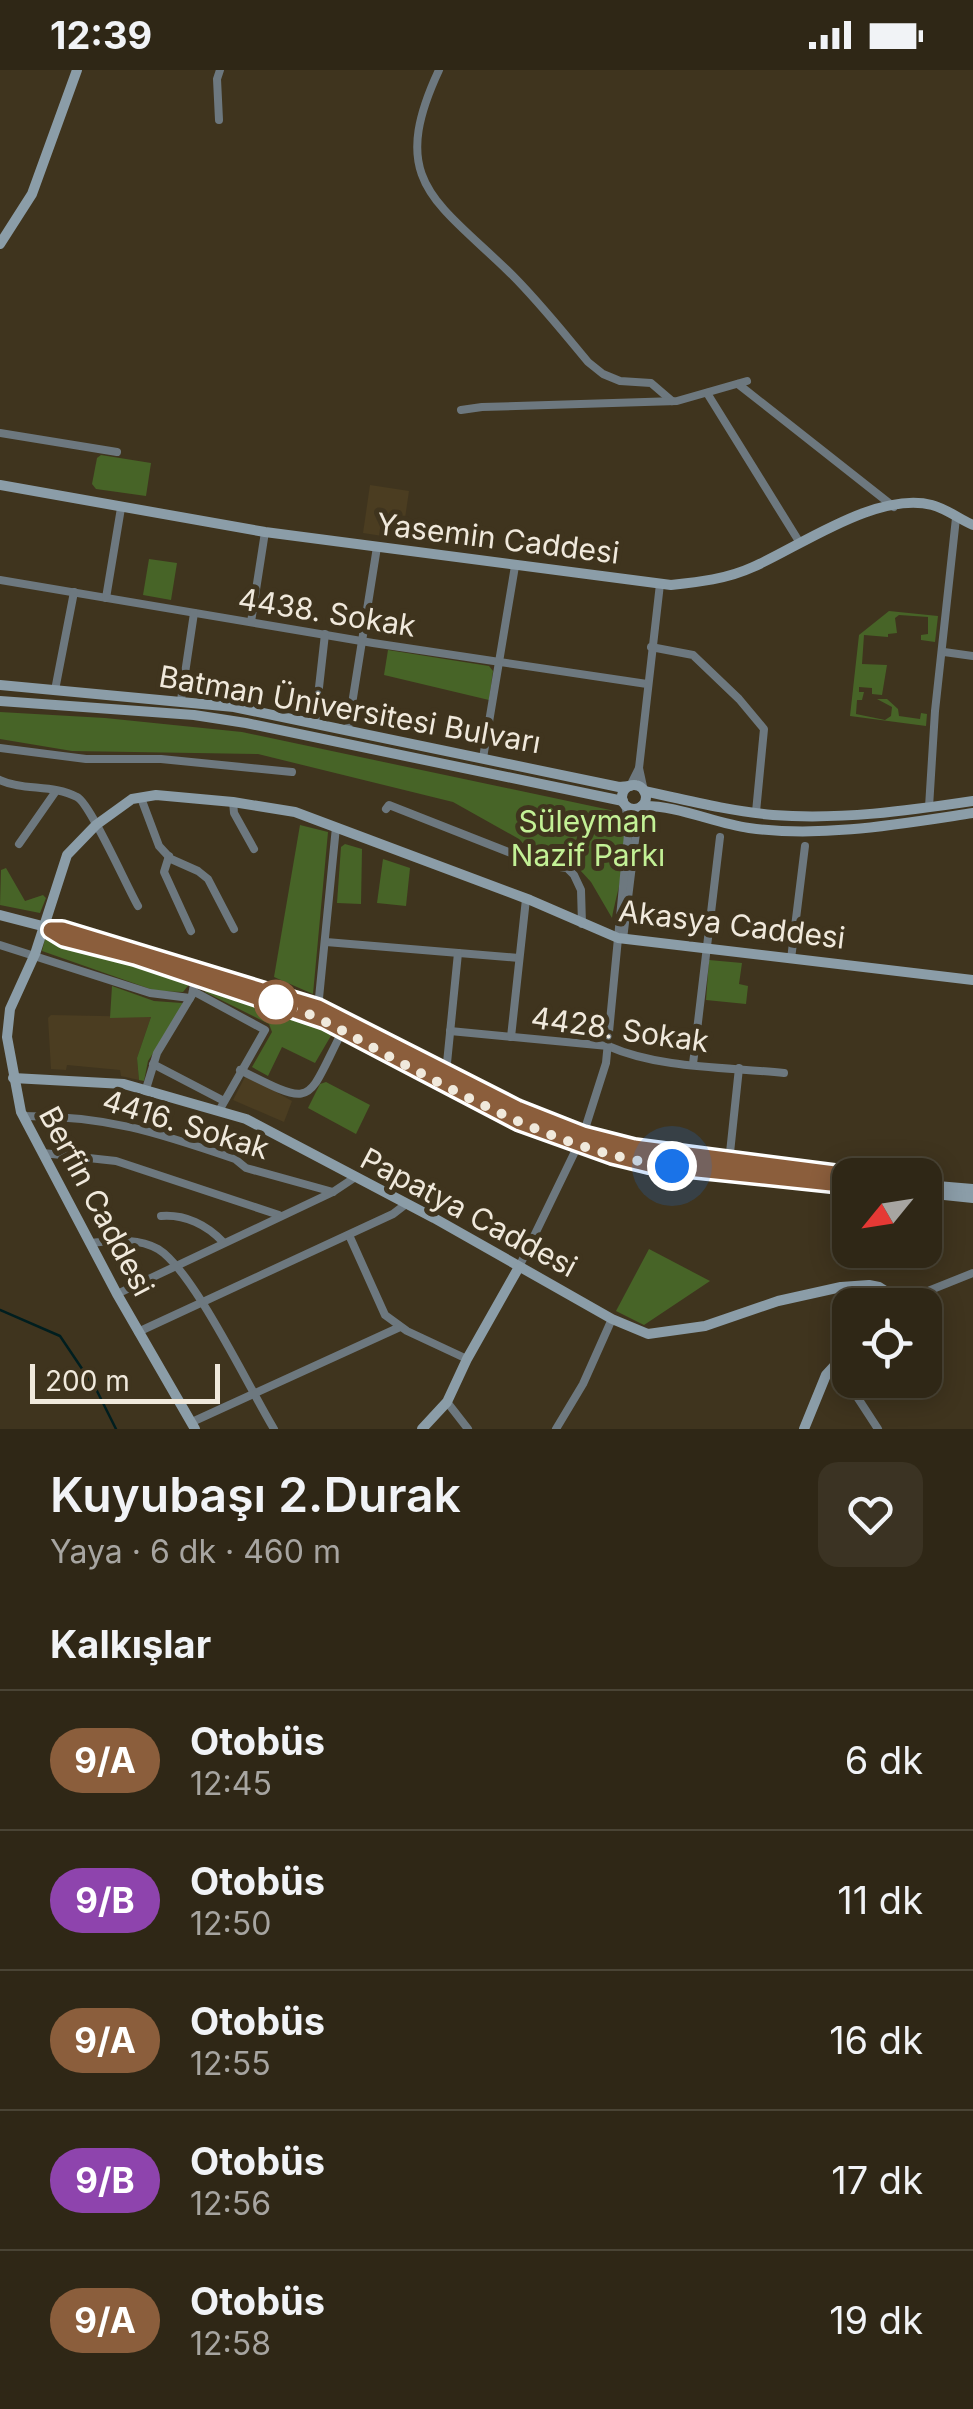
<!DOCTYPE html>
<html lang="tr">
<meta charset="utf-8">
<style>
body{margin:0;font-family:Inter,sans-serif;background:#3b3323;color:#f1f3f6;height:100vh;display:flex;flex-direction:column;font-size:38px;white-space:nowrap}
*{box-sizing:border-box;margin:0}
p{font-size:32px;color:#a7a5a1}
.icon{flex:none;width:55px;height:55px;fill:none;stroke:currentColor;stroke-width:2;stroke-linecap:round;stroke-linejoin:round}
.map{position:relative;height:1359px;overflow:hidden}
.side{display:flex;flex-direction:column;background:#2f2716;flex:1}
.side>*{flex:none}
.badge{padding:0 20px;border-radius:32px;font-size:35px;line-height:65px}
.needle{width:65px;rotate:240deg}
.fabs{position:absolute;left:832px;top:1088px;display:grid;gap:20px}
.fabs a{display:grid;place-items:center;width:110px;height:110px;border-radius:20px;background:#2f2716;box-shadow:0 5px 25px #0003,0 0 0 2px #4a4435;font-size:50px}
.scale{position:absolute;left:30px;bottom:25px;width:190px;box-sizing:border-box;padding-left:10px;border:5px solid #f0e9dc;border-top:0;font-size:28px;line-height:35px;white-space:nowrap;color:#f0e9dc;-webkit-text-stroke:8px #3f341e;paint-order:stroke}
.you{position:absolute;width:50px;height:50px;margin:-25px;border:8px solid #fff;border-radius:50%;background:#1a73e8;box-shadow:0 0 0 15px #1a73e833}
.map>.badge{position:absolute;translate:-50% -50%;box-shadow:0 0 0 5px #fff}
h2{padding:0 50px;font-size:38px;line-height:90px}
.round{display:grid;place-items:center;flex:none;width:105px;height:105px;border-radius:20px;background:#3b3323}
.overview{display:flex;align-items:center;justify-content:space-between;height:170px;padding:0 50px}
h1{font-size:48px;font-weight:600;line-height:75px}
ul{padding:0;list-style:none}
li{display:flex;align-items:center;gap:30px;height:140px;padding:0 50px;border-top:2px solid #4a4435}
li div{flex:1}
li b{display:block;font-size:38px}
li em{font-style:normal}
li .badge{min-width:110px;font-weight:700;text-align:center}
.status{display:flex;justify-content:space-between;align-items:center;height:70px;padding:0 50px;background:#2f2716;direction:ltr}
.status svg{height:28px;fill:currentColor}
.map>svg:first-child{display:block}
.built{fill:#4b3d21}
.green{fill:#476427}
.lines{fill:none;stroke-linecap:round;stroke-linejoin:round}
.stream{stroke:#001e1f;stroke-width:2.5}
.street{stroke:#6d787f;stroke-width:8}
.secondary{stroke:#8b9da8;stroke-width:10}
.line-casing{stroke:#fff;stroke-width:22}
.line{stroke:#8b5e3c;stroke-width:15}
.walk{stroke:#f0e9dc;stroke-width:10;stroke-dasharray:0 18}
.stop-dot{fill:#fff;stroke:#8b5e3c;stroke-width:5}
.labels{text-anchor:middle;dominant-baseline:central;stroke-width:10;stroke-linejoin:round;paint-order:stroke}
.street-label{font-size:30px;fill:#f0e9dc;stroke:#3f341e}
.park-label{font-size:30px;fill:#c3f196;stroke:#3f341e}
</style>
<div class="status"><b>12:39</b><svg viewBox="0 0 49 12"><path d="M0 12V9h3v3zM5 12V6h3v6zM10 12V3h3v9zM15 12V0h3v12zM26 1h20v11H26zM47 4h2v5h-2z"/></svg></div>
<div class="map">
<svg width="973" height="1359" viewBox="0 0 973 1359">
<rect width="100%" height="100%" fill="#3f341e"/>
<g class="built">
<path d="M370,415L409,421L402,469L363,463Z"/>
<path d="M51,945L151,947L137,988L139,1010L121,1006L120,1000L67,995L66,1000L51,999L48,948Z"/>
<path d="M246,1005L292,1031L284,1052L233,1030Z"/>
</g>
<g class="green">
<path d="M101,385L151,393L146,426L96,419L92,414L97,388Z"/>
<path d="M149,489L177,493L171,530L143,525Z"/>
<path d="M889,541L938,546L935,572L921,570V565L928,564V547L899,545L895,548L897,563L888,564V567L864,565L862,594L887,595L882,625L872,624V618L859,617V622H864L862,630H857L856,644L885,650L891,646L892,637L877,629H887L898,639L899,646L920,649L921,643L927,644L926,656L850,646L859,565Z"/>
<path d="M388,580L489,596L493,601L489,630L384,605Z"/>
<path d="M0,642L105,648L242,662L615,741C637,765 617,819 612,848L591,812L580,800L531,782L519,769L453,732L258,684L72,681L0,669Z"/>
<path d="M300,755L328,762L313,924L274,907Z"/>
<path d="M345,774L362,779L361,834L337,833L341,777Z"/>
<path d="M383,789L410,798L406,836L377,833Z"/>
<path d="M6,798L25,831L43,825L46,828L40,843L0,835L1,800Z"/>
<path d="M45,869L191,912L183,922L156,921L42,881Z"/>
<path d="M709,890L742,893L739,914L748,916L746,934L706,930Z"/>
<path d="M112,916L154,931L182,933L183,937L148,991L144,1011L139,1010L137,988L151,947L110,948Z"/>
<path d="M207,917L262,933L332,964L315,993L282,977L268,1006L252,997L272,962L269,954L205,922Z"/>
<path d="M326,1012L370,1035L356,1064L308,1038L320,1014Z"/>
<path d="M649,1179L710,1211L644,1255L616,1241Z"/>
</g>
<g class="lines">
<path class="stream" d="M0,1240L60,1266L97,1321L116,1359"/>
<g class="street">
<path d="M439,0C388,109 433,129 507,200C536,228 562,261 588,292L603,304L620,311L651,313L672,331"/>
<path d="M219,50L217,9L220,0"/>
<path d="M738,314L894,437"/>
<path d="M707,323L800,473"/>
<path d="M461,340L482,337L677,331L747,311"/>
<path d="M0,363L117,382"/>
<path d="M0,510L373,573L647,614"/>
<path d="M106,528L121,438"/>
<path d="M251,552L265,462"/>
<path d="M651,577L693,585L739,629L764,659L756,742"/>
<path d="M944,582L973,586"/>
<path d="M55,620L74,522"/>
<path d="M181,630L194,543"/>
<path d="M315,653L325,564"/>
<path d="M348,659L377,477"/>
<path d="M0,678L86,689H161L292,702"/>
<path d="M483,688L515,496"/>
<path d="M639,698L660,514"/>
<path d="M0,710C23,721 53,714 77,727C90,733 127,817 138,836"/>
<path d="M630,716L639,698L644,721"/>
<path d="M141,728L159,776L171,789L198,801L208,809L234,859"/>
<path d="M233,732L234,743L254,779"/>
<path d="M929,737L935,641L956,448"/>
<path d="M386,739L389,735L539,794L567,798L574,805L581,820L582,854"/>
<path d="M19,774L56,721"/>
<path d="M169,786L164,802L191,861"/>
<path d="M623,869L639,738"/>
<path d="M326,872L519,888"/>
<path d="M0,875L150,923L190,928"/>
<path d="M791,889L805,776"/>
<path d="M193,921L265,960L220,1039"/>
<path d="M318,938L336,757"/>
<path d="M450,961L608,976C660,999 727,997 784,1003"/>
<path d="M511,967L526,829"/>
<path d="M153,994L224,1031"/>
<path d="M693,994L720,767"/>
<path d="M240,1000C317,1039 305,1033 343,960"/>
<path d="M446,1003L458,883"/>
<path d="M146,1019L157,983L192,925L196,904"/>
<path d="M23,1046C108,1046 156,1062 235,1089L246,1098L333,1122"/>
<path d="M43,1083L116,1091L279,1145"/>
<path d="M729,1092L739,998"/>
<path d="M161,1146C185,1144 207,1155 223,1172"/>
<path d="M349,1165L385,1245L407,1261L467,1289"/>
<path d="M90,1173C113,1171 137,1167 158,1179C193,1200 249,1318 274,1359"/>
<path d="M519,1197L583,1065L606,993L629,754L625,735"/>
<path d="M117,1224L333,1122L354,1108"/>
<path d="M893,1235L973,1203"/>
<path d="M138,1262L393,1144L406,1134"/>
<path d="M835,1293L878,1359"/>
<path d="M447,1332L468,1359"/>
<path d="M192,1352L400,1257"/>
<path d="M556,1359L583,1314L612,1249"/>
</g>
<g class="secondary">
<path d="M0,174L32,124L77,0"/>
<path d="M0,415L265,462L671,515C699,512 727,509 753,497C801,476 877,421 932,435C947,439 959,449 973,455"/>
<path d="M0,615L234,637L619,717L630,716"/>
<path d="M0,631L194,645L246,653L623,731"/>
<circle cx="634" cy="727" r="12"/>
<path d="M644,721C686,730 729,741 773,745C840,750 907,741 973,731"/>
<path d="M642,736C677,735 714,753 749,758C822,768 900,754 973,743"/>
<path d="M0,845L135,880L318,938L517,1039L595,1069L729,1092L850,1106"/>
<path d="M52,861L64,869L116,882"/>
<path d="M185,903L325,950L520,1052L612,1085L649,1094L850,1115"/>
<path d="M13,1008L124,1014L246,1049L434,1148L612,1249L648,1264L705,1256L778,1231L841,1217L869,1215L879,1217L890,1224L893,1235"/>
<path d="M925,1115L973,1119"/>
<path d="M925,1123L973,1128"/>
<path d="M195,1359L117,1224L21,1042L7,967L10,939L35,884L67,785L96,755L132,729L156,725L233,732L295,742L530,830L618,868L973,910"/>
<path d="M422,1359L447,1332L467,1289L519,1197"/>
<path d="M804,1359L826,1305L850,1279"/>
</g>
</g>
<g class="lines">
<defs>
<path id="line" d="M850,1106L634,1078L583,1065L517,1039L318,938L62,860H51L64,868L135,886L325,950L520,1052L612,1085L649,1094L850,1115"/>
</defs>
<use href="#line" class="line-casing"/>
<use href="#line" class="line"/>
<path class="walk" d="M276,932C319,945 355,968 394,989C481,1035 572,1085 672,1096"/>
</g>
<circle class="stop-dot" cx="276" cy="932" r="20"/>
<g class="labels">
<g class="street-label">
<text transform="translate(498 468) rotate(7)">Yasemin Caddesi</text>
<text transform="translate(327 542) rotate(9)">4438. Sokak</text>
<text transform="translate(350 639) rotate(10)">Batman Üniversitesi Bulvarı</text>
<text transform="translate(732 854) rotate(7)">Akasya Caddesi</text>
<text transform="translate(620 959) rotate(8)">4428. Sokak</text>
<text transform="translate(186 1054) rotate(17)">4416. Sokak</text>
<text transform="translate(97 1131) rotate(62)">Berfin Caddesi</text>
<text transform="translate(469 1142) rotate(28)">Papatya Caddesi</text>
</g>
<g class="park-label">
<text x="588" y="751">Süleyman<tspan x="588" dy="34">Nazif Parkı</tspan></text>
</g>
</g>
</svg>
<div class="fabs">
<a><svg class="needle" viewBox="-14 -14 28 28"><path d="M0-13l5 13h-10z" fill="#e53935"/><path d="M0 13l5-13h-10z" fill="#a7a5a1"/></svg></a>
<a><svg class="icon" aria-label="locate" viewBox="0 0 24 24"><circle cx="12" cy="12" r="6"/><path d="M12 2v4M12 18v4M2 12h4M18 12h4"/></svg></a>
</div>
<div class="scale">200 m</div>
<div class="you" style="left:672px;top:1096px"></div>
</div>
<section class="side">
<div class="overview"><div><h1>Kuyubaşı 2.Durak</h1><p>Yaya · 6 dk · 460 m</p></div><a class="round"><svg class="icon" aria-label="heart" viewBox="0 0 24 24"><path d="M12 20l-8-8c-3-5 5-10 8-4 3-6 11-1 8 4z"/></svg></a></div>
<h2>Kalkışlar</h2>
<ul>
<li><span class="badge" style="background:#8b5e3c;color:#fff">9/A</span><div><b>Otobüs</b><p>12:45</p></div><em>6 dk</em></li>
<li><span class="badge" style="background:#8e44ad;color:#fff">9/B</span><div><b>Otobüs</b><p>12:50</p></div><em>11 dk</em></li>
<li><span class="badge" style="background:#8b5e3c;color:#fff">9/A</span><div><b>Otobüs</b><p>12:55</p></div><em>16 dk</em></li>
<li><span class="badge" style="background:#8e44ad;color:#fff">9/B</span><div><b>Otobüs</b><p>12:56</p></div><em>17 dk</em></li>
<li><span class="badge" style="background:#8b5e3c;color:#fff">9/A</span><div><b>Otobüs</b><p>12:58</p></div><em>19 dk</em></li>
</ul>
</section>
